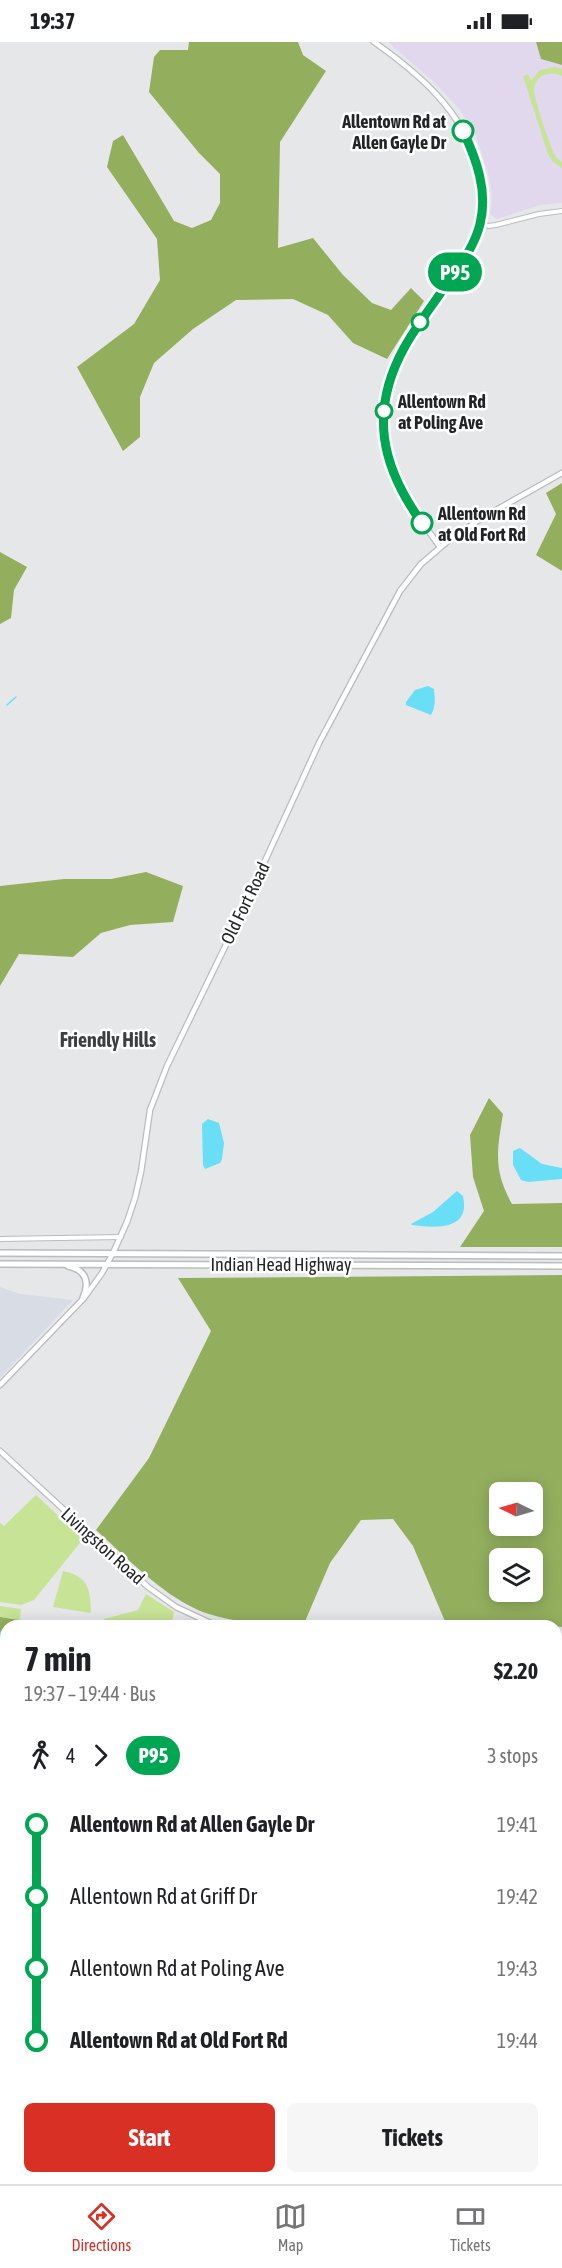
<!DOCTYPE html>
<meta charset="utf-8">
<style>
body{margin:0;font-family:"Asap Condensed",sans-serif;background:#f6f6f6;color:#202124;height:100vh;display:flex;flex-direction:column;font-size:22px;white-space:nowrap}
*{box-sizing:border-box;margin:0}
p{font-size:20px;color:#757577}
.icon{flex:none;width:33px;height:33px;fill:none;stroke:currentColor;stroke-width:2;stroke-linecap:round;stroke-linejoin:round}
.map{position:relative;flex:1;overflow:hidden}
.details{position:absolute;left:0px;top:1578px;width:562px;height:564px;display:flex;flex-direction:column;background:#fff;border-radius:18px 18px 0 0;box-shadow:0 3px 15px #0003}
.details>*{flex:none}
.badge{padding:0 12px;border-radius:20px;font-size:21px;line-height:39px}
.needle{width:39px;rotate:275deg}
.fabs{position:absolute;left:489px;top:1440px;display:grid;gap:12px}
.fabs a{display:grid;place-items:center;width:54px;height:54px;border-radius:9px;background:#fff;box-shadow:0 3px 15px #0003;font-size:30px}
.map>.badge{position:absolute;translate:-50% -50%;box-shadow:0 0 0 3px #fff}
.legs{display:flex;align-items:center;gap:9px;height:66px;padding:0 24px;font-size:20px}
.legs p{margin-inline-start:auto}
.summary{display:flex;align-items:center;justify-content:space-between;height:102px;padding:0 24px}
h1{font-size:33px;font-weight:700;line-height:45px}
.button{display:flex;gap:12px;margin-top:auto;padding:12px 24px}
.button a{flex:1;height:69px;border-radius:9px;background:#d93025;color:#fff;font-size:24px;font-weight:700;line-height:69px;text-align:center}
.button a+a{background:#f6f6f6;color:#202124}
ul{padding:0 24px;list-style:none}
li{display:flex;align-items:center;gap:21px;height:72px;font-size:22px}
li i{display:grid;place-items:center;width:9px;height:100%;margin:0 8px;background:currentColor}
li i::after{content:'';width:15px;height:15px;margin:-8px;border:4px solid;border-radius:50%;background:#fff}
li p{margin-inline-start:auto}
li:first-child i{background:linear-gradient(#0000 50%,currentColor 0)}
li:last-child i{background:linear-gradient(currentColor 50%,#0000 0)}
.status{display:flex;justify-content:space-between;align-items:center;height:42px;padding:0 30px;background:#fff;direction:ltr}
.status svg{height:16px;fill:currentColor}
.tab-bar{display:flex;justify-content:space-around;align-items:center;height:84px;border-top:2px solid #e0e0e0;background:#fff;font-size:16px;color:#757577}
.tab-bar a{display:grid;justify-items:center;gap:3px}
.tab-bar .selected{color:#d93025}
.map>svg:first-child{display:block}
.built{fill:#d8dce5}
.education{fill:#e1d8ee}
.green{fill:#c7e396}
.forest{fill:#93af5e;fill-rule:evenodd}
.water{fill:#68dff7}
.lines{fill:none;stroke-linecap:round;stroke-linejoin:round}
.stream{stroke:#68dff7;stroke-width:1.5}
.river{stroke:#68dff7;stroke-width:7}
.minor-casing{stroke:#bbbcbe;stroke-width:6}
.major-casing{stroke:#bbbcbe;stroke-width:7}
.highway-casing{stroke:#bbbcbe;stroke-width:8}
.minor{stroke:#fff;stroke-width:4}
.major{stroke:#fff;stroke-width:4.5}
.highway{stroke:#fff;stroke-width:5}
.line-1-casing{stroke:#fff;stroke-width:14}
.line-1{stroke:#00a651;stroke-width:9}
.stop-1-dot{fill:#fff;stroke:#00a651;stroke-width:3}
.labels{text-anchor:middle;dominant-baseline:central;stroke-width:5;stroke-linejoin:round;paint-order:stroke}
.stop-label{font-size:18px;font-weight:bold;fill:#232425;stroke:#fff;text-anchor:start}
.street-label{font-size:18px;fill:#232425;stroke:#fff}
.neighbourhood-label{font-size:20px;font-weight:bold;fill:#3e3f41;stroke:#fff}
</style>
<div class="status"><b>19:37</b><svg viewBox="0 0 49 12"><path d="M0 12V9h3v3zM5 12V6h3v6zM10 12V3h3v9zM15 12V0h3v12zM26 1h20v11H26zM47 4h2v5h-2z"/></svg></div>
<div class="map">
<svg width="562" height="2142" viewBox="0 0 562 2142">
<rect width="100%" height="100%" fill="#e6e7e9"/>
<path class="built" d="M0,1245L20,1252L73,1258L0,1336Z"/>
<path class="education" d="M388,0H536L541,17L562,23V161L540,163L497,177L490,172L492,154L489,135L476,93L460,68L435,41Z"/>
<g class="green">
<path d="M554,25L562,27V34C550,28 534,33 534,49C535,58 550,106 555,113C557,117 558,117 562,120V126L552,119L548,112L523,34L528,32L531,39L540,28Z"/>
<path d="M36,1453L83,1497L34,1558L21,1563L0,1560V1481L4,1484Z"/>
<path d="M63,1529C89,1535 90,1547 91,1571L53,1565Z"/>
<path d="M146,1552L174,1570L171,1584H104V1577L138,1568Z"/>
<path d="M0,1564L21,1567L19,1584H6L0,1589Z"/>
<path d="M556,1643L562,1644V1932H557Z"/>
</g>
<g class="forest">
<path d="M189,0H298L303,13L326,29L280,100L278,206L313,196L343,233L372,261L391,268L411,246L424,259L387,317L353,301L328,273L293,257L236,258L193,287L154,321L140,355V395L123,409L77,325L134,282L160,238L157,197L107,125L113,99L123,93L174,179L192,186L211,178L220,161V132L199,111L149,50L154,15L160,8H188Z"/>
<path d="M536,0H562V23L541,17Z"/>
<path d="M562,441V529L536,513L556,472L546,451Z"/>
<path d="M0,510L27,525L14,548L11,576L0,582Z"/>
<path d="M146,830L183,844L173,880L130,883L101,891L73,915L19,912L0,944V844L64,837H111Z"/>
<path d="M489,1056L503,1072C497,1109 493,1128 512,1162L562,1161V1205H460L484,1169L473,1135L470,1093Z"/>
<path d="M562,1233V1585L529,1582L528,1584H447L413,1504L393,1477L361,1478L330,1521L303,1584C272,1584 226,1580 198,1568C160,1551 126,1515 96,1488L149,1416L211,1289L178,1236ZM500,1450H532V1484H500ZM500,1516H532V1550H500Z"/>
<path d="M0,1575L24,1579L28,1584H6V2047L0,2045Z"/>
</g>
<g class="water">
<path d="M428,644L434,647C435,657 436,664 431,673L406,663V660L415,648Z"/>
<path d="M208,1077L219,1081L224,1101L222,1117L220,1121L205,1127L203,1123L202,1082Z"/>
<path d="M520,1106L542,1122L562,1126V1137L528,1140L521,1138L513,1123V1109Z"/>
<path d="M457,1149L463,1154C471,1189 435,1186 412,1183L411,1182L433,1170Z"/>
<path d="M562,1932V2142H431L433,2136H556V1933Z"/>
</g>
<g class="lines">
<path class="stream" d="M7,663L16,655"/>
<path class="river" d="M0,1593L6,1594"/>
<defs>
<g id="minor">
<path d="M480,181L488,184L496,183L539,172L562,169"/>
<path d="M0,1197L121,1195"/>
</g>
<g id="major">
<path d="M374,0C418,31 463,69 477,123C482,142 485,162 480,182C475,202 462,220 450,237C419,282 382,326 384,383C385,432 413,467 440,505"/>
<path d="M0,1343L84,1256L102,1231L113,1211L127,1180L135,1156L141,1130L150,1068L167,1024L237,880L319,701L400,549L421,522L448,499L482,476L562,431"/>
<path d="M0,1409L148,1545L176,1565L217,1584"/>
<path d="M556,1643L562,1644"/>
</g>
<g id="highway">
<path d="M0,1211L562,1214"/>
<path d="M0,1222L562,1224"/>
<path d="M68,1224C86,1228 90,1240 83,1256"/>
</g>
</defs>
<use href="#minor" class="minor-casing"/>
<use href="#major" class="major-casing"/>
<use href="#highway" class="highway-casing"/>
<use href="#minor" class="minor"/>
<use href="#major" class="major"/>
<use href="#highway" class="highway"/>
</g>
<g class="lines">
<defs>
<path id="line-1" d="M422,481C381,424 369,370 404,306C415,286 429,268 442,249C456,228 474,207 480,182C488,150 477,118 463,89"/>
</defs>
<use href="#line-1" class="line-1-casing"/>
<use href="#line-1" class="line-1"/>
</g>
<g class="stop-1-dot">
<circle cx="463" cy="89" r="10"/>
<circle cx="420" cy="280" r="8"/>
<circle cx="384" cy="369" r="8"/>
<circle cx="422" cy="481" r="10"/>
</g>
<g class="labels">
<g class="stop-label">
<text x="446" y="79" text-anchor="end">Allentown Rd at<tspan x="446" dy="21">Allen Gayle Dr</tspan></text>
<text x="398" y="359">Allentown Rd<tspan x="398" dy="21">at Poling Ave</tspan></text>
<text x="438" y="471">Allentown Rd<tspan x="438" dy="21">at Old Fort Rd</tspan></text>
</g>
<g class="street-label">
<text transform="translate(245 861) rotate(-64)">Old Fort Road</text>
<text x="281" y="1222">Indian Head Highway</text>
<text transform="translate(103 1504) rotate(42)">Livingston Road</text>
</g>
<g class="neighbourhood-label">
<text x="108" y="997">Friendly Hills</text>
</g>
</g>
</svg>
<div class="fabs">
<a><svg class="needle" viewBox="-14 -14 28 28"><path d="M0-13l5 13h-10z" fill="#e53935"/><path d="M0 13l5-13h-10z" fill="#757577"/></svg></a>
<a><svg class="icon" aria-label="layers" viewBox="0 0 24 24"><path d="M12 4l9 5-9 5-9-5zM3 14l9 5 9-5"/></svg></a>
</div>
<b class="badge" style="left:455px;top:230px;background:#00a651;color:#fff">P95</b>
<section class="details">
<div class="summary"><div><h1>7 min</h1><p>19:37 – 19:44 · Bus</p></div><b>$2.20</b></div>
<div class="legs"><svg class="icon" aria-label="walk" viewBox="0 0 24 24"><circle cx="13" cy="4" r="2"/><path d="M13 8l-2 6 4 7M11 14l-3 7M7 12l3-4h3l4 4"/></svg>4<svg class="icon" aria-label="forward" viewBox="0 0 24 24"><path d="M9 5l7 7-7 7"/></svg><b class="badge" style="background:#00a651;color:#fff">P95</b><p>3 stops</p></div>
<ul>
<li><i style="color:#00a651"></i><b>Allentown Rd at Allen Gayle Dr</b><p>19:41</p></li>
<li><i style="color:#00a651"></i><span>Allentown Rd at Griff Dr</span><p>19:42</p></li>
<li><i style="color:#00a651"></i><span>Allentown Rd at Poling Ave</span><p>19:43</p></li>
<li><i style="color:#00a651"></i><b>Allentown Rd at Old Fort Rd</b><p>19:44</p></li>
</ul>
<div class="button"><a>Start</a><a>Tickets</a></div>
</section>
</div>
<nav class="tab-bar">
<a class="selected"><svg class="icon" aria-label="directions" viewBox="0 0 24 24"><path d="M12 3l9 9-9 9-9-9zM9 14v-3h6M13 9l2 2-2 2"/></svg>Directions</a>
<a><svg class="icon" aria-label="map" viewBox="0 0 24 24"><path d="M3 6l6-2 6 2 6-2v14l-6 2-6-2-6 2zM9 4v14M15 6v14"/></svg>Map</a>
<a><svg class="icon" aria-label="tickets" viewBox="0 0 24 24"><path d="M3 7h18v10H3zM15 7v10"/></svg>Tickets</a>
</nav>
